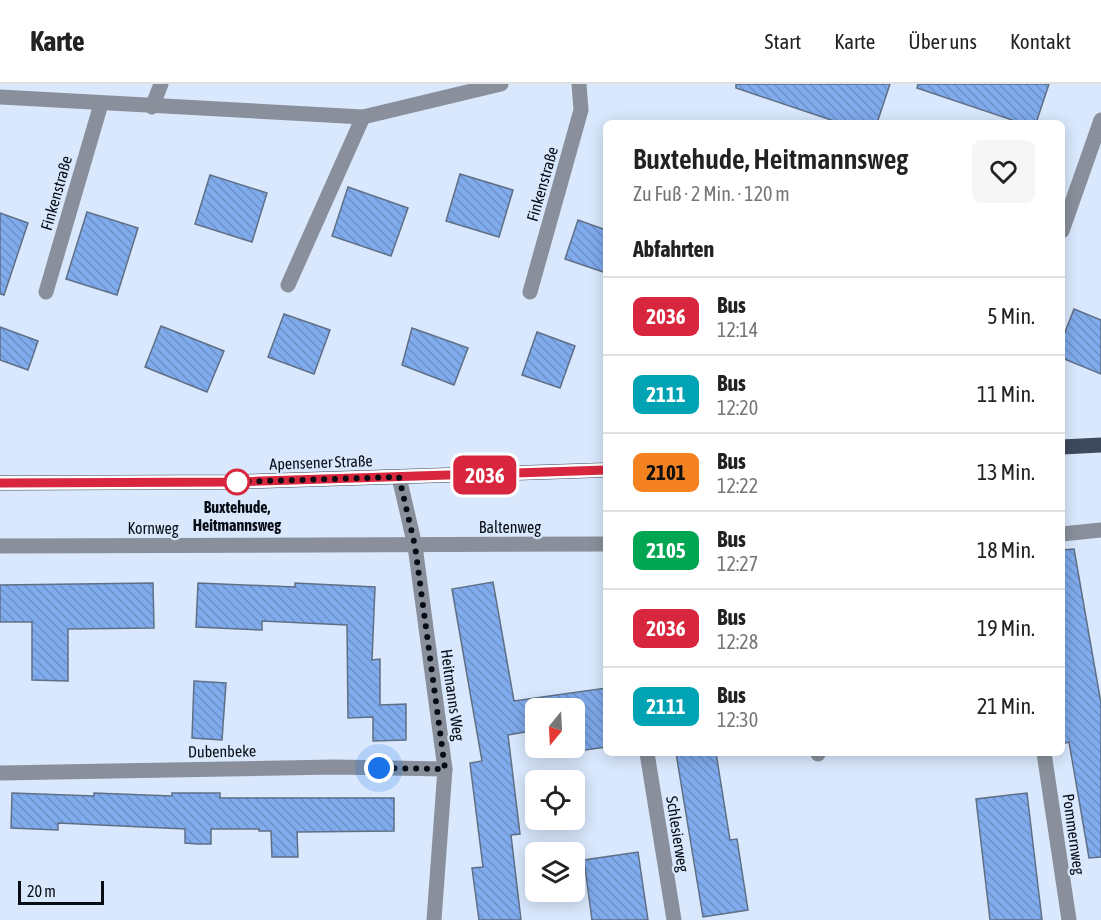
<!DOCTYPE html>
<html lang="de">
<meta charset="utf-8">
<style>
body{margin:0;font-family:"Asap Condensed",sans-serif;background:#f6f6f6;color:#222;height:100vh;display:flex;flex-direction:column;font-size:22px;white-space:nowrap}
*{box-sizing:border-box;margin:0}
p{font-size:20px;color:#767676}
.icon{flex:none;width:33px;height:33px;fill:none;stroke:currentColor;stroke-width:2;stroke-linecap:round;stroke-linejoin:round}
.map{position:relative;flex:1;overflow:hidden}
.details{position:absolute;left:603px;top:36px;width:462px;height:636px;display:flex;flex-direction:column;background:#fff;border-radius:9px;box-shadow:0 3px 15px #0003}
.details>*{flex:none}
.badge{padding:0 12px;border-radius:9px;font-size:21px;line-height:39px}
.needle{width:39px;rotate:198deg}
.fabs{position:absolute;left:525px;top:614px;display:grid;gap:12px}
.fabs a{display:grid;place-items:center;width:60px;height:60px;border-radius:9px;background:#fff;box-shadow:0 3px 15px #0003;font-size:30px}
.scale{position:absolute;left:18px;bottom:15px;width:86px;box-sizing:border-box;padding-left:6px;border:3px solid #070c15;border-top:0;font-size:16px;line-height:21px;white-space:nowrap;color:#070c15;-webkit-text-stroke:4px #d9e8fd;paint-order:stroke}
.you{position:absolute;width:30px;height:30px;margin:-15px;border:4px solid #fff;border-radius:50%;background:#1a73e8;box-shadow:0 0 0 9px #1a73e833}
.map>.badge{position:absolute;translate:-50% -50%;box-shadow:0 0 0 3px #fff}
h2{padding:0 30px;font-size:22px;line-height:54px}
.round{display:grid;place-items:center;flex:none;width:63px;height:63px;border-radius:9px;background:#f6f6f6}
.summary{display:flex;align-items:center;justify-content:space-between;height:102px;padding:0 30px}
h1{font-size:28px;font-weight:600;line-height:45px}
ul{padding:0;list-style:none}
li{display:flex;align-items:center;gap:18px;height:78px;padding:0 30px;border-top:2px solid #e0e0e0}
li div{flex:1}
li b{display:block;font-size:22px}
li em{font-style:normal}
li .badge{min-width:66px;font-weight:700;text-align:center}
header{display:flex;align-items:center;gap:36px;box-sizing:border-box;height:84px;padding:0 30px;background:#fff;border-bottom:2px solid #e0e0e0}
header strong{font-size:28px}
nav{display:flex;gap:33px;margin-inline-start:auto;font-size:21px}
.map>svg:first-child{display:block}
.building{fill:url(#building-back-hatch);stroke:#5f6f86;stroke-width:1.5}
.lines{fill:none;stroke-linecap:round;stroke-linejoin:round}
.minor{stroke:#89909b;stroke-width:15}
.major{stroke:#3e4a5c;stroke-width:15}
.line-casing{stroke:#fff;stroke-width:14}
.line{stroke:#d7263d;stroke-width:9}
.walk{stroke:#070c15;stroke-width:6;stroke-dasharray:0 10.8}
.stop-dot{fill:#fff;stroke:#d7263d;stroke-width:3}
.labels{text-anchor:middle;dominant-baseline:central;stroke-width:4.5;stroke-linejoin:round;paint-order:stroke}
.street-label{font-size:16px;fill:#070c15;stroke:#d9e8fd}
.stop-label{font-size:16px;font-weight:bold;fill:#070c15;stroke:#d9e8fd}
</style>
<header>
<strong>Karte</strong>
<nav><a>Start</a><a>Karte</a><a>Über uns</a><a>Kontakt</a></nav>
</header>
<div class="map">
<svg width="1101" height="836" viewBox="0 0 1101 836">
<defs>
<pattern id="building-back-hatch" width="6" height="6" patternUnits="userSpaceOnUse" patternTransform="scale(1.5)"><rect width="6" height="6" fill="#80abec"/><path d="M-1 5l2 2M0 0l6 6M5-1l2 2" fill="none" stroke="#6d92ca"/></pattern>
</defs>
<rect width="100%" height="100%" fill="#d9e8fd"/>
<g class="building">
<path d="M736,0H890L877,39H840L736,4Z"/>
<path d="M918,0H1049L1036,39H1021L917,4Z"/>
<path d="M460,90L513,106L499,153L446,137Z"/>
<path d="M210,91L267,109L252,158L195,140Z"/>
<path d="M348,103L408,124L391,172L332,152Z"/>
<path d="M87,128L138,144L117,211L66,195Z"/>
<path d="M0,129L28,139L4,211L0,210Z"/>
<path d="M578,136L606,146V189L565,175Z"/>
<path d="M1074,225L1101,236V290L1062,274V256Z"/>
<path d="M284,230L330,246L314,290L268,273Z"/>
<path d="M161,242L224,267L207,308L145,283Z"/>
<path d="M0,243L38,257L28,286L0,276Z"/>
<path d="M412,244L468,264L454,301L402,281Z"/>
<path d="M537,248L575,262L560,304L522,291Z"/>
<path d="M1074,465L1101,619V773L1089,774L1069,658L1062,660V466Z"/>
<path d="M493,498L514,617L606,604V663L556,670L555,663H574V624H536V646L508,651L520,750L511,751L521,836H479L472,784L483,783L470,679L482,677L452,505Z"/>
<path d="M153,499L154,544L68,545V597L32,596V538H0V501Z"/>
<path d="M198,499L295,503V499L375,503L372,576L380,575V621L406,620V656L373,657V633L348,634L347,541L262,537V546L196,543Z"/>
<path d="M194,597L226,599L222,656L192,654Z"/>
<path d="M676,669H716L730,756L737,755L748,826L703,833Z"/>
<path d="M12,709L94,712V709L172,712V709H220V714H394V747L297,748L298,773H272L271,747H259V745H211V760H197L185,759V745L58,739V746L11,744Z"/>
<path d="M1027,709L1042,836H990L976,715Z"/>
<path d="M638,768L648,836H592L584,776Z"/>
</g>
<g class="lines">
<g class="minor">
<path d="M0,13L363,33L501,0"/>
<path d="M152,23L161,0"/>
<path d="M1062,147L1101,36"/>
<path d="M288,201L363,33"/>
<path d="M46,208L101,20"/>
<path d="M530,208L581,26L579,0"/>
<path d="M399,393L415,462L445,685L434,836"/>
<path d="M1062,450L1101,446"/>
<path d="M0,462L606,460"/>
<path d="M647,669L674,836"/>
<path d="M818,669V670"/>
<path d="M1044,669L1069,836"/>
<path d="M0,689L335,683L445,685"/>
</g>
<g class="major">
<path d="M1062,363L1101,361"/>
<path d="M0,399L233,398L606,386"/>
</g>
</g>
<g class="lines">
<defs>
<path id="line" d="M0,399L232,398L606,386"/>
</defs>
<use href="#line" class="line-casing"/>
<use href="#line" class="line"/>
<path class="walk" d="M237,398H232L399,393L415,462L445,685L379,684"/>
</g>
<circle class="stop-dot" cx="237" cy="398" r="12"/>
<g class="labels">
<g class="street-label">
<text transform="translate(542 100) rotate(-74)">Finkenstraße</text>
<text transform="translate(56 109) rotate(-74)">Finkenstraße</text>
<text transform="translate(321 378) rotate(-2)">Apensener Straße</text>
<text x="510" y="443">Baltenweg</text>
<text x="153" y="444">Kornweg</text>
<text transform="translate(453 611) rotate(82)">Heitmanns Weg</text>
<text transform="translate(222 667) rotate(-1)">Dubenbeke</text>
<text transform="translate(678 750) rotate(81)">Schlesierweg</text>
<text transform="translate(1074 750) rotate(82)">Pommernweg</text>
</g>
<g class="stop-label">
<text x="237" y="423">Buxtehude,<tspan x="237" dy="18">Heitmannsweg</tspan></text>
</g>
</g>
</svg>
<div class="fabs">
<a><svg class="needle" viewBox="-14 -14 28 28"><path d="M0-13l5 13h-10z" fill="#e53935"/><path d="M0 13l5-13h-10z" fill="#767676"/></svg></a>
<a><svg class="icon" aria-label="locate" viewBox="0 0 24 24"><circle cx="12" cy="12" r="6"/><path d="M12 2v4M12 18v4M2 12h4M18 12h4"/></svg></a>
<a><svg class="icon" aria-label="layers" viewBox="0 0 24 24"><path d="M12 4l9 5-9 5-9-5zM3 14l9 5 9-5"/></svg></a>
</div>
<div class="scale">20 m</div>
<div class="you" style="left:379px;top:684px"></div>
<b class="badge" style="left:485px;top:391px;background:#d7263d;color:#fff">2036</b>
<section class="details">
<div class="summary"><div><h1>Buxtehude, Heitmannsweg</h1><p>Zu Fuß · 2 Min. · 120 m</p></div><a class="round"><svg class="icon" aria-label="heart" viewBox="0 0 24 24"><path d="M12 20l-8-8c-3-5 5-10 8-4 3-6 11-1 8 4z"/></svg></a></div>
<h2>Abfahrten</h2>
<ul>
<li><span class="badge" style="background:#d7263d;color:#fff">2036</span><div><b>Bus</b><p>12:14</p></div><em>5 Min.</em></li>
<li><span class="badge" style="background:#00a3b4;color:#fff">2111</span><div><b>Bus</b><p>12:20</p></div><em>11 Min.</em></li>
<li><span class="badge" style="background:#f58220;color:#111">2101</span><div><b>Bus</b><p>12:22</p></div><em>13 Min.</em></li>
<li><span class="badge" style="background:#00a651;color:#fff">2105</span><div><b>Bus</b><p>12:27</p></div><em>18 Min.</em></li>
<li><span class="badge" style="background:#d7263d;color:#fff">2036</span><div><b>Bus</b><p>12:28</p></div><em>19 Min.</em></li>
<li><span class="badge" style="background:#00a3b4;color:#fff">2111</span><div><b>Bus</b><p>12:30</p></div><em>21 Min.</em></li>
</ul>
</section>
</div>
